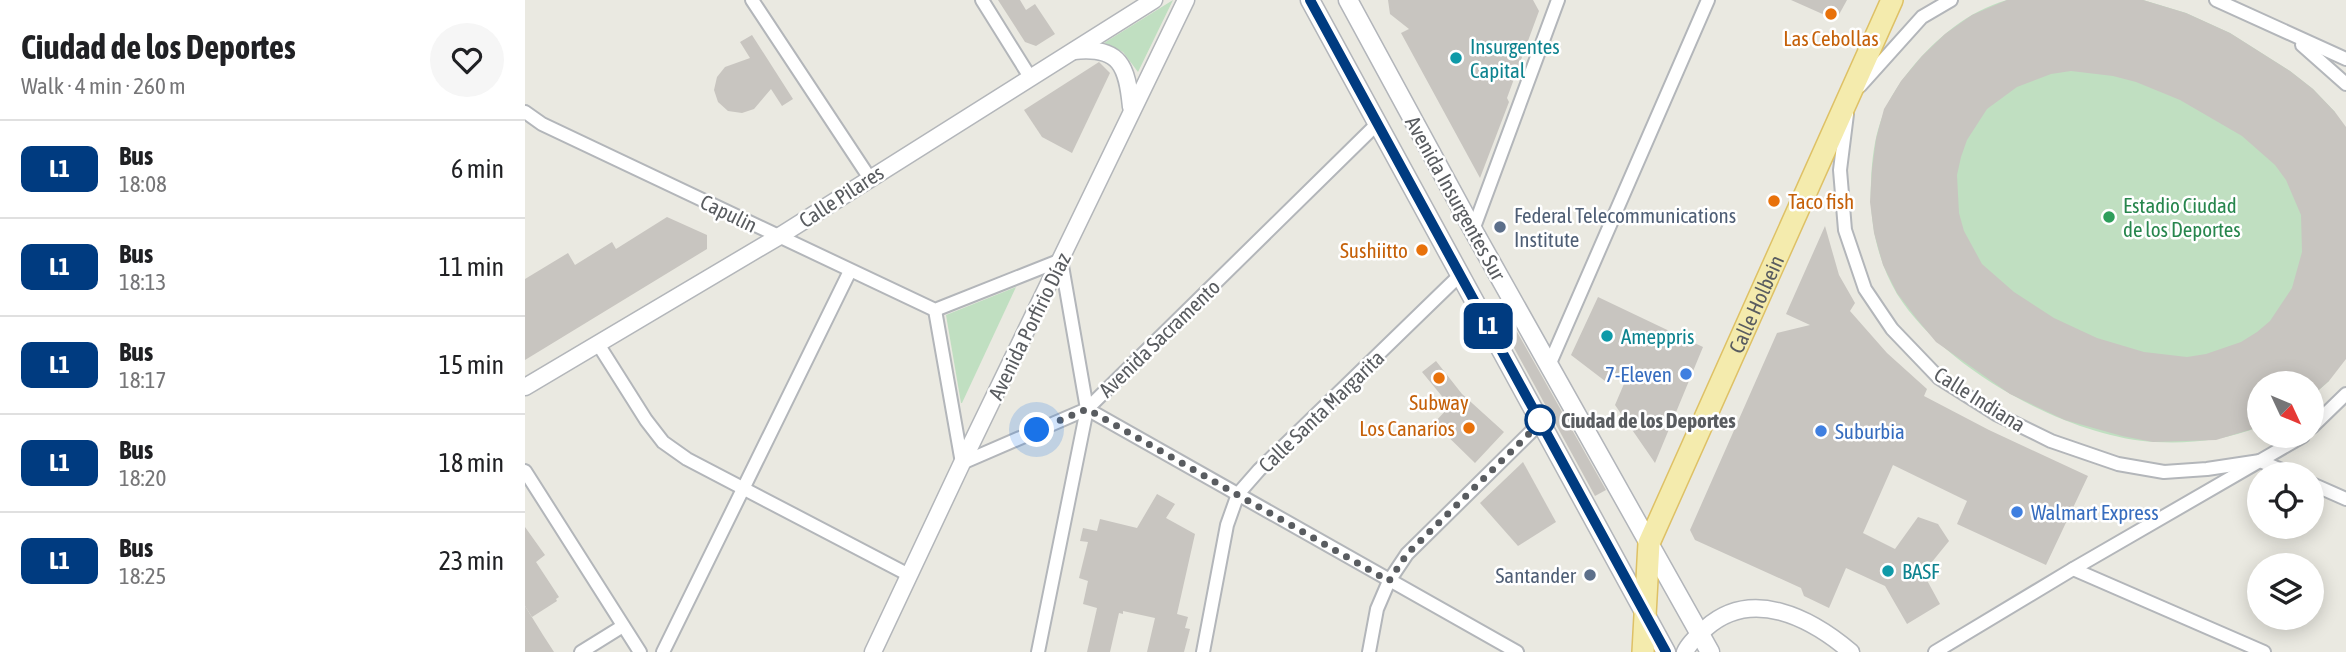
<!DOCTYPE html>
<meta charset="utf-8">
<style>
body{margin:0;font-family:"Asap Condensed",sans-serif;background:#f6f6f6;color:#202124;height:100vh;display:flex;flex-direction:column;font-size:26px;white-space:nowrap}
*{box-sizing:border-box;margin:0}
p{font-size:23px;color:#757577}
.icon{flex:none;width:38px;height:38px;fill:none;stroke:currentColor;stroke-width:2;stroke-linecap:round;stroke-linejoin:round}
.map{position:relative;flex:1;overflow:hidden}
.panel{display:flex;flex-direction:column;background:#fff;width:525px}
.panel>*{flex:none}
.badge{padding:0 14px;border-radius:10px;font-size:24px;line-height:46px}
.needle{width:46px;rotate:134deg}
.buttons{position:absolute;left:1722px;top:371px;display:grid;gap:14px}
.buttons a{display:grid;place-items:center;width:77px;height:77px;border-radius:50%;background:#fff;box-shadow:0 4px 18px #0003;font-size:35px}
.you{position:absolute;width:35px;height:35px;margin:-18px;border:5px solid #fff;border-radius:50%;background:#1a73e8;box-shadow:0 0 0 10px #1a73e833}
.map>.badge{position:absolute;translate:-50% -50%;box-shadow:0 0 0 4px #fff}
.round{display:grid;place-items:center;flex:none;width:74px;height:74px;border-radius:37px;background:#f6f6f6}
.headline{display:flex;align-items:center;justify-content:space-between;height:119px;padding:0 21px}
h1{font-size:33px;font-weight:700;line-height:52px}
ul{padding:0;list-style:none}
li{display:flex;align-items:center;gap:21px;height:98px;padding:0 21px;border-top:2px solid #e0e0e0}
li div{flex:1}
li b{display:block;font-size:26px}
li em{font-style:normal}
li .badge{min-width:77px;font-weight:700;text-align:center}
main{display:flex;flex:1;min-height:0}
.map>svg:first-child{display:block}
.green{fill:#c0dfc1}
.building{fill:#c8c5c0;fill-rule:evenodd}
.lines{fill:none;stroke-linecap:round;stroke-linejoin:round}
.minor-casing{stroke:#b3b6ba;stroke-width:16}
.tertiary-casing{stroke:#b3b6ba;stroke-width:19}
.secondary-casing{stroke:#b2b5ba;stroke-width:21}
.primary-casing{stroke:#dec166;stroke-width:24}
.minor{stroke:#fff;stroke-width:12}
.tertiary{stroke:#fff;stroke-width:16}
.secondary{stroke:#fff;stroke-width:18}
.primary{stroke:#f4ebad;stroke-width:21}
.line-casing{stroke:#fff;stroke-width:16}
.line{stroke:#003b80;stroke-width:10}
.walk{stroke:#595c60;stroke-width:7;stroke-dasharray:0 12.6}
.food-dot{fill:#e8710a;stroke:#fff;stroke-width:2.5}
.culture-dot{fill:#0f9aa8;stroke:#fff;stroke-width:2.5}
.leisure-dot{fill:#2e9e5b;stroke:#fff;stroke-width:2.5}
.service-dot{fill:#5c6f8a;stroke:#fff;stroke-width:2.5}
.shop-dot{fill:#3f7fe0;stroke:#fff;stroke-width:2.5}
.stop-dot{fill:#fff;stroke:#003b80;stroke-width:3.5}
.labels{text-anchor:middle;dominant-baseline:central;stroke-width:5;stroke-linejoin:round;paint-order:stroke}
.food-label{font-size:21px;fill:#c56008;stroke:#fff}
.culture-label{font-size:21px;fill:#0d838f;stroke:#fff;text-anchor:start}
.street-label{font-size:21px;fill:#595c60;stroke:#fff}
.leisure-label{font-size:21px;fill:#27864d;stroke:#fff;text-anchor:start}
.service-label{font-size:21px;fill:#4e5e75;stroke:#fff;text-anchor:start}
.shop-label{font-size:21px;fill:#366cbe;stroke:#fff;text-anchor:start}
.stop-label{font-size:21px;font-weight:bold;fill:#595c60;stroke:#fff;text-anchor:start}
</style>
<main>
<section class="panel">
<div class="headline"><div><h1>Ciudad de los Deportes</h1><p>Walk · 4 min · 260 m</p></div><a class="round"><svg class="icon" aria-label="heart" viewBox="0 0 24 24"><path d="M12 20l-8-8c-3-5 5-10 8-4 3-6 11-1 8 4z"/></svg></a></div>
<ul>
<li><span class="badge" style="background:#003b80;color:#fff">L1</span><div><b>Bus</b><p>18:08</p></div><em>6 min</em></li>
<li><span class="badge" style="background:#003b80;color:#fff">L1</span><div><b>Bus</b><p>18:13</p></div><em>11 min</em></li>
<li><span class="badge" style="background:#003b80;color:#fff">L1</span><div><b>Bus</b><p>18:17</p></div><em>15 min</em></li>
<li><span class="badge" style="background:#003b80;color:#fff">L1</span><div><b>Bus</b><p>18:20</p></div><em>18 min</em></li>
<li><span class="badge" style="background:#003b80;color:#fff">L1</span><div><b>Bus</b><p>18:25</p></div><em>23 min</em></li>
</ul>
</section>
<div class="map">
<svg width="1821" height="652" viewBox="0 0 1821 652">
<rect width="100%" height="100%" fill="#eae9e1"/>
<g class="green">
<path d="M648,0L613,72L598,52L579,43Z"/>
<path d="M1482,0H1618L1661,13L1705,33L1765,71L1788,89L1810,112L1804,381L1787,396V383H1734V427C1700,440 1666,444 1630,442C1543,437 1419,369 1372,294C1352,260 1344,220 1346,182C1348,136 1356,106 1385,70C1410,39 1443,11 1482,0Z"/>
<path d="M491,287L437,403H436L421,315Z"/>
</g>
<g class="building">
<path d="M473,0H495L501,10L510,4L530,34L511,46L500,42Z"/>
<path d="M863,0H1008L1014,11L982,98L984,102L955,178L876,33L884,29L865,14Z"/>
<path d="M1266,0H1322L1311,20Z"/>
<path d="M1482,0H1618L1661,13L1705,33L1765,71L1788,89L1810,112L1821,127V359L1804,381L1787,396V383H1734V427L1691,440L1628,442L1597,436L1540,420L1485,394L1411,342L1391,318L1372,293L1358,265L1349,233L1345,202L1347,169L1351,139L1359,109L1376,81L1397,56L1420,34L1447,15ZM1546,71L1588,76L1611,82L1655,100L1717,136L1750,165L1761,180L1776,215L1777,252L1767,288L1745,321L1732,332L1716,342L1681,354L1662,357L1619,352L1572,338L1529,318L1489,292L1457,264L1439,231L1434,213L1432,175L1436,157L1442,140L1462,109L1492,87L1526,74Z"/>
<path d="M227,35L268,99L257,106L246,89L229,109L217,113L203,111L193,102L189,90L192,77L200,67L225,58L215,42Z"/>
<path d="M574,62L585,73L547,153L517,137L499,110Z"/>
<path d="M142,217L182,235V249L0,360V279L43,253L50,265L87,242L91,249Z"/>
<path d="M1300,226L1314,275L1330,303L1325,311L1362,353L1402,389L1399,396L1464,430L1563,476L1521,565L1432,524L1442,501L1368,465L1338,533L1370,549L1393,517L1413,524L1424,541L1398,573L1415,604L1382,624L1360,586L1321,568L1304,608L1279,596L1276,588L1170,540L1165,530L1252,333L1285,325L1261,314Z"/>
<path d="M1073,297L1178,347L1130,463L1090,405L1107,365L1080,381L1046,355Z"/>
<path d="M991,330L1081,490L1070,496L982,335Z"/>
<path d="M911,361L937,394L979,432L950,463L909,423L925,406L897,372Z"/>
<path d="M998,462L1031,522L993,546L955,503Z"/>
<path d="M632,494L650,504L641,518L670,534L652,614L663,617L660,628L665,629L659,652H622L630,618L598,611V614L594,613L585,652H562L572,608L558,604L563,581L554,578L563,542L555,541L558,528L572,531L575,519L612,528Z"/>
<path d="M0,527L20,555L11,562L34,597L31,599L32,601L7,617L0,606Z"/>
<path d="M0,606L18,635L29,652H0Z"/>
</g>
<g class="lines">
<defs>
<g id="minor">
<path d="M227,0L344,177"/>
<path d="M457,0L505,77"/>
<path d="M1691,0L1821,59"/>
<path d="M1777,45L1821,84"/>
<path d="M1335,86L1397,17L1426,0"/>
<path d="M0,112L17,124L410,310L536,260L562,409"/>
<path d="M1322,114L1315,170L1320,230L1340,289L1367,329L1414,378L1471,414L1526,441L1593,464L1639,472L1682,469L1735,461L1766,474"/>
<path d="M948,230L1033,0"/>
<path d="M410,310L437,463L562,409"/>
<path d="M73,344L121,420L138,442L162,459L384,575"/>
<path d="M1025,363L1183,0"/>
<path d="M562,409L992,652"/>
<path d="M1787,427L1821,394"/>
<path d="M0,471L115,652"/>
<path d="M1787,484L1821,499"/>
<path d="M1548,569L1739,652"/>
<path d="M56,652L98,626"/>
<path d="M138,652L325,271"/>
<path d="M513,652L562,409L853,123"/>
<path d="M678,652L702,525L713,494L734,470L935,275"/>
<path d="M844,652L852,609L864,581L882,554L1016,422"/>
<path d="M1410,652L1548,569L1778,436"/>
</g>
<g id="tertiary">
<path d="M549,51C596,46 602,67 606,107"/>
<path d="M0,387L253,237L629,0"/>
<path d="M348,652L437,463L661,0"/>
<path d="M1160,652C1164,643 1173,635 1181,628C1227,587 1286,618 1326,652"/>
</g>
<g id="secondary">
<path d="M785,0L1141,652"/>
<path d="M823,0L948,230L1185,652"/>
</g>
<g id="primary">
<path id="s1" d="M1118,652L1124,543L1367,0"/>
</g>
</defs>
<use href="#minor" class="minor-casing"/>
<use href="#tertiary" class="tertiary-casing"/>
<use href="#secondary" class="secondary-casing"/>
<use href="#primary" class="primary-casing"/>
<use href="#minor" class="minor"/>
<use href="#tertiary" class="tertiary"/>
<use href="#secondary" class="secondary"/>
<use href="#primary" class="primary"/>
</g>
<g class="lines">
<defs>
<path id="line" d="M785,0L1141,652"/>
</defs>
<use href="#line" class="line-casing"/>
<use href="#line" class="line"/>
<path class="walk" d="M512,430L562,409L864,581L882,554L1016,422L1015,420"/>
</g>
<g class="food-dot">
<circle cx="1306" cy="14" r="7"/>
<circle cx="1249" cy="201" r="7"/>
<circle cx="897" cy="250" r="7"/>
<circle cx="914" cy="378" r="7"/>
<circle cx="944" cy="428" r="7"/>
</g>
<g class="culture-dot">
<circle cx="931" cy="58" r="7"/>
<circle cx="1082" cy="336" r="7"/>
<circle cx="1363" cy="571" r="7"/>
</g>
<circle class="leisure-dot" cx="1584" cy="217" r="7"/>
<g class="service-dot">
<circle cx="975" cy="227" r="7"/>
<circle cx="1065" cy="575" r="7"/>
</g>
<g class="shop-dot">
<circle cx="1161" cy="374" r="7"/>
<circle cx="1296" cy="431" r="7"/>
<circle cx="1492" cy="512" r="7"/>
</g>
<circle class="stop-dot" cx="1015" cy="420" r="14"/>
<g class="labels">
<g class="food-label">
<text x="1306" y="38">Las Cebollas</text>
<text x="1263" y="201" text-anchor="start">Taco fish</text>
<text x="883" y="250" text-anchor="end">Sushiitto</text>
<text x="914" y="402">Subway</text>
<text x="930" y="428" text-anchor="end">Los Canarios</text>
</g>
<g class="culture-label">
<text x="945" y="46">Insurgentes<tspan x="945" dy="24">Capital</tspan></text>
<text x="1096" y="336">Ameppris</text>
<text x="1377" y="571">BASF</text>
</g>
<g class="street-label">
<text transform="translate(316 196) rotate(-33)">Calle Pilares</text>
<text transform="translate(931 198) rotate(61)">Avenida Insurgentes Sur</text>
<text transform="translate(204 213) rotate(26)">Capulin</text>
<text stroke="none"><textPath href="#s1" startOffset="371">Calle Holbein</textPath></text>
<text transform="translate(504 326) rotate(-64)">Avenida Porfirio Díaz</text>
<text transform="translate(634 338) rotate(-44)">Avenida Sacramento</text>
<text transform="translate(1455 399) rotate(32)">Calle Indiana</text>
<text transform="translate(796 411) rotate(-44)">Calle Santa Margarita</text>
</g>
<g class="leisure-label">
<text x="1598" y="205">Estadio Ciudad<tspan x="1598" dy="24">de los Deportes</tspan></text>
</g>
<g class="service-label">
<text x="989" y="215">Federal Telecommunications<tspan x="989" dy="24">Institute</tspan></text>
<text x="1051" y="575" text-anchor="end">Santander</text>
</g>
<g class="shop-label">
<text x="1147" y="374" text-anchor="end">7-Eleven</text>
<text x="1310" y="431">Suburbia</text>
<text x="1506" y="512">Walmart Express</text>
</g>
<g class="stop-label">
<text x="1036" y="420">Ciudad de los Deportes</text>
</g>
</g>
</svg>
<div class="buttons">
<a><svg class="needle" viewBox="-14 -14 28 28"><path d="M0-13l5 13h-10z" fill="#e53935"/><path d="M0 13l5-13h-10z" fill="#757577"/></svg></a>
<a><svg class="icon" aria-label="locate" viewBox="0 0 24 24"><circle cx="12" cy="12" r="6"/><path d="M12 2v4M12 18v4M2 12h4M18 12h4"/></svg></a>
<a><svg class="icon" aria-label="layers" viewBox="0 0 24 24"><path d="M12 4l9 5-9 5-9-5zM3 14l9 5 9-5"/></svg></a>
</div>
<div class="you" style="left:512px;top:430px"></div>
<b class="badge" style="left:963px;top:326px;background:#003b80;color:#fff">L1</b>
</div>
</main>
